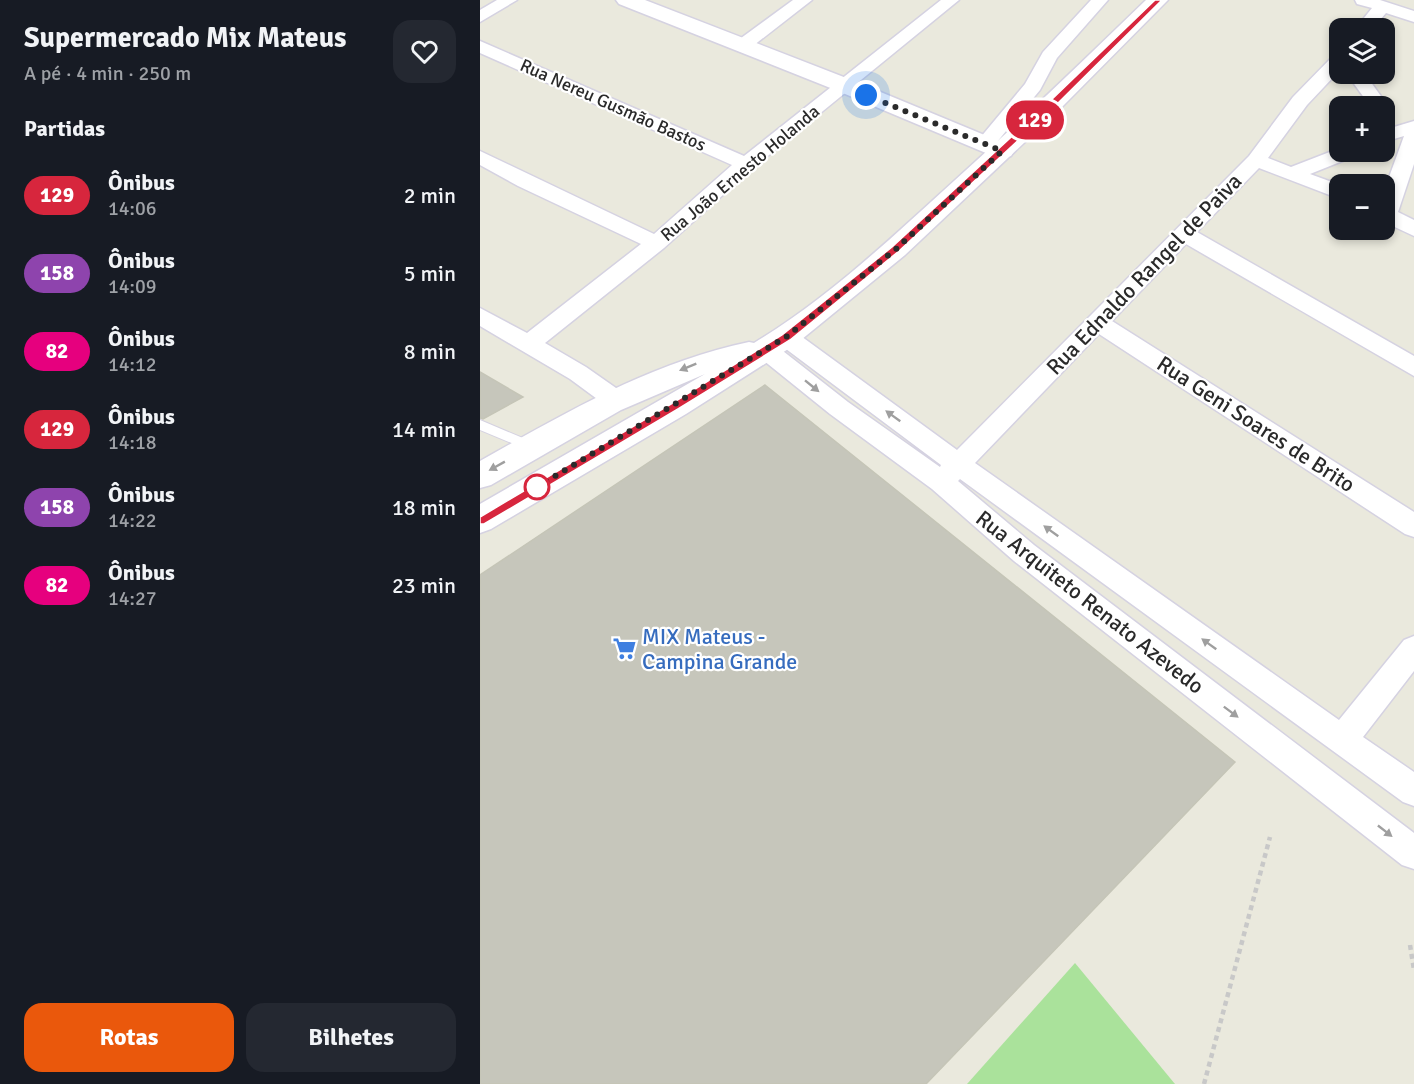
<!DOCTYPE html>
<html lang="pt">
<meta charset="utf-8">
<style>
body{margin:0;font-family:Signika,sans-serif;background:#242831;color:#f1f3f6;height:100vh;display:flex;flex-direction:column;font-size:22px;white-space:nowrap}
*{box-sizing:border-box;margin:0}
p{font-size:20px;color:#9ea1a6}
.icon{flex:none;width:33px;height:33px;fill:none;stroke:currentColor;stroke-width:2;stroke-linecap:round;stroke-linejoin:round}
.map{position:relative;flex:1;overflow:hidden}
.side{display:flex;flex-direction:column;background:#171b24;width:480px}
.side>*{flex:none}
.badge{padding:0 12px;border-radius:20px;font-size:21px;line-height:39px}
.buttons{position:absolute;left:849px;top:18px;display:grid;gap:12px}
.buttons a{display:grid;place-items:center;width:66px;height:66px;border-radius:12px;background:#171b24;box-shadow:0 3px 9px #0003;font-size:30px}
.you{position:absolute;width:30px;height:30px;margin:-15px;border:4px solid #fff;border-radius:50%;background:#1a73e8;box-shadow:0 0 0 9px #1a73e833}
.map>.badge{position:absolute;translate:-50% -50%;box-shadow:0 0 0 3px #fff}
h2{padding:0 24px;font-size:22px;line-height:54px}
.round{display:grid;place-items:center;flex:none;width:63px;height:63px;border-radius:18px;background:#242831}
.head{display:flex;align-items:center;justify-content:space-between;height:102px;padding:0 24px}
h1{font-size:28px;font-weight:700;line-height:45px}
.primary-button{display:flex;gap:12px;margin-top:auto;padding:12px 24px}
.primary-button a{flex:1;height:69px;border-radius:18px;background:#ea580c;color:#fff;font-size:24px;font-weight:700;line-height:69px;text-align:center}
.primary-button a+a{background:#242831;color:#f1f3f6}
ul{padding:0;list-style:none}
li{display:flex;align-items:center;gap:18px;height:78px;padding:0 24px}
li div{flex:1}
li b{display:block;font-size:22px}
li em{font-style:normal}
li .badge{min-width:66px;font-weight:700;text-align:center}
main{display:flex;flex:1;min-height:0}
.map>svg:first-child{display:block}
.pitch{fill:#aae29b}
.building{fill:#c6c6bb;stroke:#c5c5b7;stroke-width:1.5}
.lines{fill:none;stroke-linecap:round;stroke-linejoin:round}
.service-casing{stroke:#d5d2e1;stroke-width:2}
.minor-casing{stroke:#d5d2e1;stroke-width:3}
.tertiary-casing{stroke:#d5d2e1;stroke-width:3}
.secondary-casing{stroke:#d5d2e1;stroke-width:3}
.path{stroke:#c8c8c8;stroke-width:4.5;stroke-dasharray:5 4;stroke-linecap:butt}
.service{fill:#fff;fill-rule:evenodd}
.minor{fill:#fff;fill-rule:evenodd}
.tertiary{fill:#fff;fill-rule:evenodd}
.secondary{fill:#fff;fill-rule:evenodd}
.oneway{fill:#9f9f9f}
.line{fill:#d7263d;stroke:#fff;stroke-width:1.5}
.walk{stroke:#2a2a2a;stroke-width:6;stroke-dasharray:0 10.8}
.stop-dot{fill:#fff;stroke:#d7263d;stroke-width:3}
.labels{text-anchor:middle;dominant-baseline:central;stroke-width:4.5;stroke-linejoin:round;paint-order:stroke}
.far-street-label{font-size:18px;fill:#2a2a2a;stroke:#fff}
.street-label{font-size:22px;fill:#2a2a2a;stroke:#fff}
.shop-label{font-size:22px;fill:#366cbe;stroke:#fff;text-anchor:start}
</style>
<main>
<section class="side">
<div class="head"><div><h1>Supermercado Mix Mateus</h1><p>A pé · 4 min · 250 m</p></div><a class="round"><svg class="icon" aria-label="heart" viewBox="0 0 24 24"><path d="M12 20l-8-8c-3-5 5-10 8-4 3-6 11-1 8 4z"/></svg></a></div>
<h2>Partidas</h2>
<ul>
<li><span class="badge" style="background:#d7263d;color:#fff">129</span><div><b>Ônibus</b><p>14:06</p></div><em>2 min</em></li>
<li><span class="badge" style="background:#8e44ad;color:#fff">158</span><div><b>Ônibus</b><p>14:09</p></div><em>5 min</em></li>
<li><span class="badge" style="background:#e6007e;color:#fff">82</span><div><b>Ônibus</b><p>14:12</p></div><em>8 min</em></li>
<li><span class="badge" style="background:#d7263d;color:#fff">129</span><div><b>Ônibus</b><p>14:18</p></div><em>14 min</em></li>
<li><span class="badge" style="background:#8e44ad;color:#fff">158</span><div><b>Ônibus</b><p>14:22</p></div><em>18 min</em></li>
<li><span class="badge" style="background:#e6007e;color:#fff">82</span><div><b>Ônibus</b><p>14:27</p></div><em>23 min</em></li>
</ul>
<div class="primary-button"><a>Rotas</a><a>Bilhetes</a></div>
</section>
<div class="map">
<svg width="934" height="1084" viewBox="0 0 934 1084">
<rect width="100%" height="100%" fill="#eae9dd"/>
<path class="pitch" d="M595,963L695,1084H487Z"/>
<g class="building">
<path d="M0,372L43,397L3,419L0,418Z"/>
<path d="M285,385L755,762L446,1084H0V575Z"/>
</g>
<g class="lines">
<defs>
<path id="service" d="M0,420L57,444L59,447L53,452L0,430Z"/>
<g id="minor">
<path d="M17,0H37L0,22V10Z"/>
<path d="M313,0H332L269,49H257L254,45L257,41Z"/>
<path d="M461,0H479L273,168L184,248L65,343L106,367L146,395L149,401L146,407L137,410L128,407L90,379L0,326V308L47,333L161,244L38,186L0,165V151L174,234L252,165L0,53V41L264,156Z"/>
<path d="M611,0H628L577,58L560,90L512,148H498L495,144L545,84L563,52Z"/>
<path d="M875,0H900L934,11V22L906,13L893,28H876L892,8L877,4Z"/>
<path d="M860,54V70L827,105L788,158L811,167L860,148V152H878L875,156L830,174L860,185V199L779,168L717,232L934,356V376L706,244L632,321L934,512V537L925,534L619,334L495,463L859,720L924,640L934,636V671L883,737L934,772V806L923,802L480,479L478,481L554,545L934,833V869L922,865L534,561L452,489L350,414L278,356L274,350L278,344L286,342L294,344L368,402L460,467L461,465L298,343L294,337L298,331L306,329L314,331L477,450L769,156L813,97L854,55Z"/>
<path d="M867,74H885L908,106L906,110L904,106H890Z"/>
<path d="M934,121V164L918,212L934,220V236L904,222V191L924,136L904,142V130Z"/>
</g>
<path id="tertiary" d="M136,0H165L374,81L531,146L534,151L531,156L522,158L513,156L358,91L139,4Z"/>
<path id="secondary" d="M666,0H688L579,110L425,255L316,344L206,414L11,529L0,533V504L225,374L141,410L11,485L0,488V461C87,412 170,363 269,342L274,343C342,302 404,245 463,191C532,129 599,65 666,0Z"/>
</defs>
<use href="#service" class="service-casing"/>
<use href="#minor" class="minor-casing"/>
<use href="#tertiary" class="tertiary-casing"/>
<use href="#secondary" class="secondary-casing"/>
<g class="path">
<path d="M930,945L934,970"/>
<path d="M724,1084L790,837"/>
</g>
<use href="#service" class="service"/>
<use href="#minor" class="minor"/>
<use href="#tertiary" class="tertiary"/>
<use href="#secondary" class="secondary"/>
</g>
<defs><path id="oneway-solid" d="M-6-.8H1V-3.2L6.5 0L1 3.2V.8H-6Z" transform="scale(1.5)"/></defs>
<g class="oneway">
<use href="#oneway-solid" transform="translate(208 367) rotate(158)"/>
<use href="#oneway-solid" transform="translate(332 386) rotate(39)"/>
<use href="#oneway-solid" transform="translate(413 416) rotate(-144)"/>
<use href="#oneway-solid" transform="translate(17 466) rotate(151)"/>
<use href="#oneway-solid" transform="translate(571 531) rotate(-144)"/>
<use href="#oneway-solid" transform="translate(729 644) rotate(-144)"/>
<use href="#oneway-solid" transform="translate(751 712) rotate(37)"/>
<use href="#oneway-solid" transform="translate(905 831) rotate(38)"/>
</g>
<path class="line" d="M675,0H682L574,107L419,251L310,340L198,409L4,524H0V517L191,404L302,335L412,247L568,103Z"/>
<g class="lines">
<path class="walk" d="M57,487L306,337L416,249L522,151L386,95"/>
</g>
<defs>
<symbol id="supermarket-bare" viewBox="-9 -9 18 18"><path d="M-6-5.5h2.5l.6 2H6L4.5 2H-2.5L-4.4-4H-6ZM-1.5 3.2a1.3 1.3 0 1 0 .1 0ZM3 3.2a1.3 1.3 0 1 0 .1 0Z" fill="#3f7fe0" stroke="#fff" stroke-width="2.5" paint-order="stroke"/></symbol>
</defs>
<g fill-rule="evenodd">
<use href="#supermarket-bare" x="128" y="632" width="33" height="33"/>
</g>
<circle class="stop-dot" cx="57" cy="487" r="12"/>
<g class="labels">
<g class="far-street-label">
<text transform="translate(133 105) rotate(24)">Rua Nereu Gusmão Bastos</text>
<text transform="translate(260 173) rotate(-40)">Rua João Ernesto Holanda</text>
</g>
<g class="street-label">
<text transform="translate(664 274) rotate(-46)">Rua Ednaldo Rangel de Paiva</text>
<text transform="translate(776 424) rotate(33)">Rua Geni Soares de Brito</text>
<text transform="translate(610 602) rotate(38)">Rua Arquiteto Renato Azevedo</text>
</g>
<g class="shop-label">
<text x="162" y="636">MIX Mateus -<tspan x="162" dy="25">Campina Grande</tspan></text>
</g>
</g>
</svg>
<div class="buttons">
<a><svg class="icon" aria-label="layers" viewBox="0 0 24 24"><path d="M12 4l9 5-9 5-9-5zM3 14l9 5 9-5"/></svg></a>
<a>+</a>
<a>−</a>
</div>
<div class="you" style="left:386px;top:95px"></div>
<b class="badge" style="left:555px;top:120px;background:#d7263d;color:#fff">129</b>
</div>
</main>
